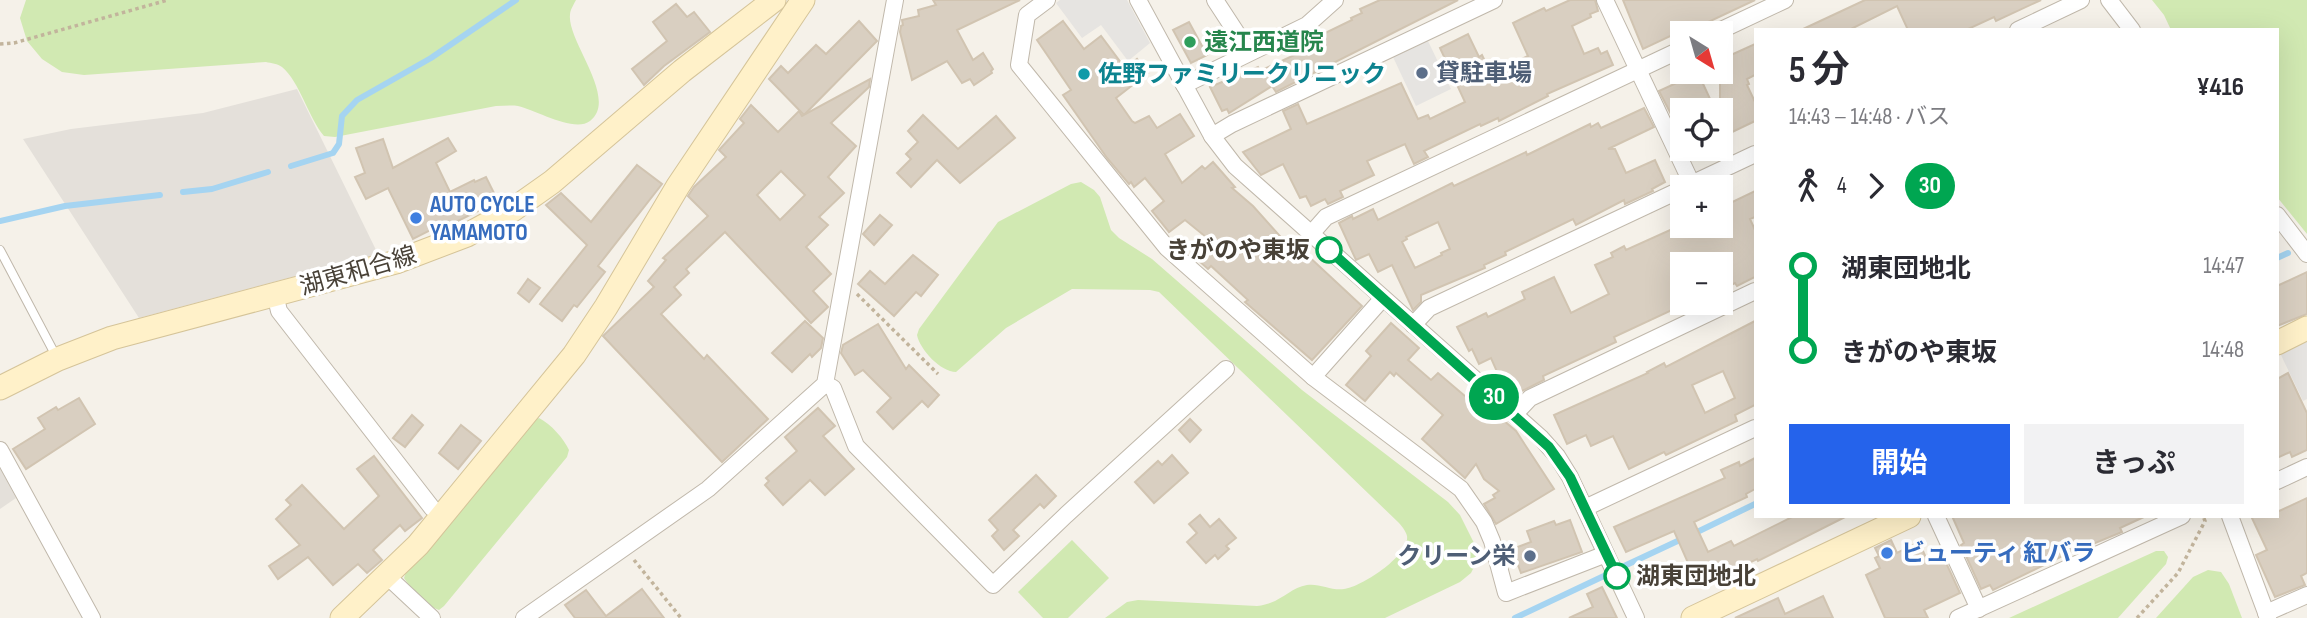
<!DOCTYPE html>
<html lang="ja">
<meta charset="utf-8">
<style>
body{margin:0;font-family:"Sofia Sans Condensed","Noto Sans JP",sans-serif;background:#f2f2f3;color:#2b2b33;height:100vh;display:flex;flex-direction:column;font-size:26px;white-space:nowrap}
*{box-sizing:border-box;margin:0}
p{font-size:23px;color:#7c7c81}
.icon{flex:none;width:38px;height:38px;fill:none;stroke:currentColor;stroke-width:2;stroke-linecap:round;stroke-linejoin:round}
.map{position:relative;flex:1;overflow:hidden}
.drawer{position:absolute;left:1754px;top:28px;width:525px;height:490px;display:flex;flex-direction:column;background:#fff;border-radius:0px;box-shadow:0 7px 28px #0002}
.drawer>*{flex:none}
.badge{padding:0 14px;border-radius:23px;font-size:24px;line-height:46px}
.needle{width:46px;rotate:143deg}
.fabs{position:absolute;left:1670px;top:21px;display:grid;gap:14px}
.fabs a{display:grid;place-items:center;width:63px;height:63px;border-radius:0px;background:#fff;box-shadow:0 7px 28px #0002;font-size:35px}
.map>.badge{position:absolute;translate:-50% -50%;box-shadow:0 0 0 4px #fff}
.legs{display:flex;align-items:center;gap:10px;height:77px;padding:0 35px;font-size:23px}
.legs p{margin-inline-start:auto}
.head{display:flex;align-items:center;justify-content:space-between;height:119px;padding:0 35px}
h1{font-size:38px;font-weight:700;line-height:52px}
.cta{display:flex;gap:14px;margin-top:auto;padding:14px 35px}
.cta a{flex:1;height:80px;border-radius:0px;background:#2563eb;color:#fff;font-size:28px;font-weight:700;line-height:80px;text-align:center}
.cta a+a{background:#f2f2f3;color:#2b2b33}
ul{padding:0 35px;list-style:none}
li{display:flex;align-items:center;gap:24px;height:84px;font-size:26px}
li i{display:grid;place-items:center;width:10px;height:100%;margin:0 9px;background:currentColor}
li i::after{content:'';width:18px;height:18px;margin:-9px;border:5px solid;border-radius:50%;background:#fff}
li p{margin-inline-start:auto}
li:first-child i{background:linear-gradient(#0000 50%,currentColor 0)}
li:last-child i{background:linear-gradient(currentColor 50%,#0000 0)}
.map>svg:first-child{display:block}
.industrial{fill:#e4e0da}
.green{fill:#d1e9b2}
.parking{fill:#e6e4e1}
.lines{fill:none;stroke-linecap:round;stroke-linejoin:round}
.stream{stroke:#a5d4f1;stroke-width:6}
.building{fill:#d9cfc1;stroke:#d1c4b1;stroke-width:2;fill-rule:evenodd}
.lane-casing{stroke:#c0b8ab;stroke-width:10}
.street-casing{stroke:#c0b8ab;stroke-width:18}
.secondary-casing{stroke:#d5c499;stroke-width:25}
.path{stroke:#c2b49c;stroke-width:3.5;stroke-dasharray:3.5 3.5;stroke-linecap:butt}
.lane{stroke:#fff;stroke-width:8}
.street{stroke:#fff;stroke-width:16}
.secondary{stroke:#fff1c9;stroke-width:23}
.line-1-casing{stroke:#fff;stroke-width:16}
.line-1{stroke:#00a651;stroke-width:10}
.leisure-dot{fill:#2e9e5b;stroke:#fff;stroke-width:2.5}
.service-dot{fill:#5c6f8a;stroke:#fff;stroke-width:2.5}
.culture-dot{fill:#0f9aa8;stroke:#fff;stroke-width:2.5}
.shop-dot{fill:#3f7fe0;stroke:#fff;stroke-width:2.5}
.stop-1-dot{fill:#fff;stroke:#00a651;stroke-width:3.5}
.labels{text-anchor:middle;dominant-baseline:central;stroke-width:7;stroke-linejoin:round;paint-order:stroke}
.leisure-label{font-size:24px;font-weight:bold;fill:#27864d;stroke:#fff;text-anchor:start}
.service-label{font-size:24px;font-weight:bold;fill:#4e5e75;stroke:#fff;text-anchor:start}
.culture-label{font-size:24px;font-weight:bold;fill:#0d838f;stroke:#fff;text-anchor:start}
.shop-label{font-size:24px;font-weight:bold;fill:#366cbe;stroke:#fff;text-anchor:start}
.stop-label{font-size:24px;font-weight:bold;fill:#484137;stroke:#fff;text-anchor:end}
.street-label{font-size:24px;fill:#484137;stroke:#fff}
</style>
<div class="map">
<svg width="2307" height="618" viewBox="0 0 2307 618">
<rect width="100%" height="100%" fill="#f5f1e9"/>
<g class="industrial">
<path d="M297,89L378,254L139,318L23,139L71,129L203,113Z"/>
<path d="M0,468L16,498L0,509Z"/>
</g>
<g class="green">
<path d="M26,0H576C574,4 570,10 570,15C567,41 619,99 590,121C574,133 536,110 518,106C511,105 504,106 496,106L335,137L324,136C308,117 300,82 282,67C278,64 271,63 266,62L84,75L62,72L42,59L27,41L20,18Z"/>
<path d="M2152,0H2307V234L2277,197V30H2171L2164,15Z"/>
<path d="M1081,182L1094,190L1100,197L1111,230L1119,238L1152,259L1302,390L1448,502L1460,515L1476,547L1477,561L1471,573L1460,582L1385,618H1105L1127,602L1138,600L1257,606C1280,604 1289,588 1307,585C1319,583 1332,591 1344,589C1362,587 1410,555 1407,536C1406,531 1401,525 1398,522L1159,292L1150,290L1072,289L1006,328L956,372C941,372 920,350 917,335L919,329L998,222L1071,184Z"/>
<path d="M539,418C551,424 564,439 569,450L567,457L444,606L439,610C426,605 411,589 404,578L406,572L425,552L533,421Z"/>
<path d="M1072,540L1109,578L1068,618H1043L1018,592Z"/>
<path d="M2156,551H2164L2168,557L2166,564L2118,618H2009Z"/>
<path d="M2208,570L2221,572L2229,584L2242,618H2156L2193,577Z"/>
</g>
<g class="parking">
<path d="M1060,0H1127L1150,43L1128,61L1101,25L1082,38L1056,3Z"/>
<path d="M1428,41L1451,89L1416,106L1393,57Z"/>
<path d="M2307,341V399L2303,401L2280,353Z"/>
</g>
<g class="lines">
<g class="stream">
<path d="M291,166L333,153L339,144L342,116L357,100L431,58L516,0"/>
<path d="M183,192L212,189L268,172"/>
<path d="M0,221L65,206L160,195"/>
<path d="M2277,258L2288,253"/>
<path d="M1693,534L1755,504"/>
<path d="M1622,567L1684,538"/>
<path d="M1515,618L1606,575"/>
</g>
</g>
<g class="building">
<path d="M933,0H1020L957,30L973,60L983,53L993,69L991,71L992,73L974,85L970,79L962,83L947,61L912,80L900,32L901,26L903,25L902,20L919,16L918,10L936,5Z"/>
<path d="M1380,0H1458L1276,92L1272,86L1229,113L1227,109L1222,111L1210,87L1258,67L1260,71L1316,45L1314,40L1324,35L1323,34L1352,20L1351,18L1362,13L1360,9Z"/>
<path d="M1570,0H1595L1598,11L1590,14L1591,17L1572,26L1584,54L1598,48L1601,54L1607,51L1613,65L1547,94L1548,96L1499,121L1498,118L1481,126L1480,124L1424,151L1428,157L1414,164L1405,144L1367,161L1374,175L1340,191L1343,197L1328,204L1325,199L1311,206L1306,196L1300,198L1283,164L1261,175L1243,152L1291,129L1283,111L1298,104L1307,124L1401,83L1418,119L1428,115L1430,119L1465,102L1440,48L1468,34L1479,57L1482,55L1491,74L1528,56L1513,23L1544,8L1546,11Z"/>
<path d="M1623,0H1755L1687,32L1685,29L1643,49Z"/>
<path d="M1865,0H2041L1996,21L1994,17L1966,30H1908L1897,6L1849,30H1801Z"/>
<path d="M676,4L687,17L694,12L710,32L664,66L644,85L632,69L667,41L653,22Z"/>
<path d="M859,21L877,41L804,115L769,79L781,66L788,73L816,45L826,54Z"/>
<path d="M1063,21L1084,49L1101,36L1125,68L1137,59L1148,73L1116,98L1132,121L1135,123L1149,116L1157,128L1180,114L1194,136L1165,154L1182,183L1202,166L1205,169L1213,162L1235,187L1232,188L1253,206L1286,243L1291,240L1362,306L1312,360L1245,302L1248,300L1211,266L1208,269L1191,254L1206,237L1185,220L1169,232L1152,211L1164,201L1145,178L1134,187L1131,182L1129,184L1107,158L1063,95L1071,90L1037,40Z"/>
<path d="M1189,22L1207,55L1191,63L1173,30Z"/>
<path d="M1755,44V75L1747,79L1749,84L1747,85L1755,102V121L1720,138V60Z"/>
<path d="M1698,73L1711,101L1690,110H1682V114L1673,118L1659,91Z"/>
<path d="M870,79L869,87L831,123L856,146L828,177L844,193L819,217L828,225L806,247L831,274L813,291L828,307L811,323L725,232L686,269L689,273L674,287L681,295L661,314L704,359L707,355L768,419L722,462L603,336L654,287L648,281L666,260L663,258L708,216L688,196L694,187L726,157L719,150L744,123L740,119L751,105L778,132L799,111L802,116ZM781,171L805,195L780,220L757,195Z"/>
<path d="M1644,108L1654,127L1608,149H1615L1626,173L1655,160L1665,182L1652,189L1653,191L1625,204L1624,200L1576,225L1573,219L1505,252L1506,255L1484,265L1485,268L1421,295V302L1413,310L1392,265L1378,272L1369,254L1356,260L1339,223L1352,216L1353,219L1373,209L1378,220L1452,183L1454,186L1526,152L1527,155L1590,124L1591,127L1598,123L1601,128ZM1438,222L1450,249L1441,253L1442,255L1415,268L1402,242L1407,239L1406,237Z"/>
<path d="M923,115L958,149L996,116L1015,138L960,183L937,160L911,187L897,173L911,159L906,154L918,142L908,131Z"/>
<path d="M448,138L456,151L436,163L450,192L474,180L475,182L486,177L498,201L450,225L448,221L413,239L388,188L366,199L355,177L365,173L356,148L383,139L393,168Z"/>
<path d="M637,165L662,184L598,266L605,272L577,307L574,305L562,321L540,304L587,245L546,205L561,193L591,222Z"/>
<path d="M1755,191V217L1750,219L1755,230V277L1737,286L1735,283L1729,286L1720,264H1682V303L1685,304L1614,337L1616,342L1543,376L1544,380L1522,391L1519,386L1506,392L1491,358L1479,364L1472,349L1469,351L1457,327L1486,313L1488,317L1525,299L1522,292L1554,277L1571,313L1609,294L1595,265L1613,257L1611,253L1624,246L1626,250L1679,226H1720V208Z"/>
<path d="M880,215L892,225L874,245L863,234Z"/>
<path d="M913,255L938,275L921,296L916,292L894,316L858,284L870,271L885,284Z"/>
<path d="M2307,272V314L2277,326V286Z"/>
<path d="M528,279L540,288L529,302L518,293Z"/>
<path d="M805,321L823,338L821,348L812,357L810,354L792,372L772,353Z"/>
<path d="M1755,321V405L1735,415L1737,421L1666,455L1664,452L1629,469L1613,436L1591,446L1586,435L1567,444L1554,415L1648,373L1647,372L1664,363L1666,367ZM1723,371L1735,398L1705,413L1692,385Z"/>
<path d="M1391,323L1419,348L1408,360L1431,380L1438,373L1479,408L1483,403L1516,431L1554,489L1496,524L1484,504L1495,498L1493,495L1499,491L1484,479L1476,464L1465,478L1422,439L1443,415L1396,373L1394,376L1390,372L1365,401L1346,385L1371,356L1366,351Z"/>
<path d="M878,324L906,369L909,365L939,395L928,407L922,401L893,429L877,412L891,398L863,370L855,375L841,353L843,345Z"/>
<path d="M2288,373L2307,413V450L2292,457L2290,452L2277,458V379Z"/>
<path d="M79,398L95,424L26,469L13,449L45,429L38,418L56,407L58,410Z"/>
<path d="M818,408L835,426L823,436L854,469L825,495L810,480L783,505L765,485L769,481L766,478L797,451L785,437Z"/>
<path d="M412,415L423,425L405,447L393,438Z"/>
<path d="M1190,419L1201,430L1190,442L1179,430Z"/>
<path d="M461,425L481,441L458,469L439,453Z"/>
<path d="M1172,455L1188,473L1154,503L1135,482L1158,461L1162,465Z"/>
<path d="M374,456L422,518L405,531L400,525L373,550L382,560L367,573L358,564L333,585L308,557L278,579L269,566L300,545L276,519L291,505L286,500L302,485L344,529L379,496L357,469Z"/>
<path d="M1755,458V489L1746,494L1747,497L1694,522L1708,552L1731,541L1734,546L1794,516H1847L1758,561L1757,559L1711,581L1707,576L1696,581L1674,531L1626,552L1614,527L1725,478L1721,470L1739,462L1740,466Z"/>
<path d="M1036,475L1056,496L1044,508L1040,504L1013,530L1019,536L1004,550L992,536L998,530L989,520Z"/>
<path d="M2307,498V573L2301,576L2305,585L2275,597L2256,555L2267,550L2251,516H2277V512Z"/>
<path d="M1200,515L1210,527L1219,519L1236,538L1226,546L1229,549L1218,559L1215,555L1206,563L1187,542L1197,533L1189,524Z"/>
<path d="M1952,516H2146L2120,528L2122,532L2088,546L2087,544L1993,590L1990,585L1981,589L1961,545L1964,543Z"/>
<path d="M1570,520L1582,552L1521,573L1512,549L1531,542L1527,531L1554,521L1556,525Z"/>
<path d="M1891,540L1897,553L1919,542L1927,560L1942,554L1960,593L1924,610L1928,618H1885L1866,575L1880,568L1875,558L1879,556L1875,548Z"/>
<path d="M1602,587L1617,618H1569L1593,607L1587,594Z"/>
<path d="M642,589L664,618H575L565,605L586,590L606,616Z"/>
<path d="M1823,596L1833,618H1735L1778,598L1785,614Z"/>
</g>
<g class="lines">
<defs>
<path id="lane" d="M0,250L56,356"/>
<g id="street">
<path d="M1047,0L1027,15L1019,65L1167,248L1313,377L1461,489L1484,522L1492,541L1506,593L1606,554"/>
<path d="M1138,0L1212,136L1235,166L1541,438L1557,456L1570,477L1636,618"/>
<path d="M1215,0L1249,52"/>
<path d="M1605,0L1692,184"/>
<path d="M2109,0L2132,30"/>
<path d="M2018,30L2081,0"/>
<path d="M1715,33L1785,0"/>
<path d="M1184,85L1307,25L1335,0"/>
<path d="M1212,136L1232,124L1494,0"/>
<path d="M1685,187L1755,154"/>
<path d="M2277,215L2307,254"/>
<path d="M1311,234L1326,217L1682,49"/>
<path d="M275,294L279,311L432,508L442,516"/>
<path d="M1413,325L1429,308L1682,189"/>
<path d="M1313,377L1383,298"/>
<path d="M825,384L833,388L856,446L993,585L1066,515L1226,369"/>
<path d="M1514,415L1530,398L1755,291"/>
<path d="M0,450L92,618"/>
<path d="M2277,481L2307,467"/>
<path d="M1585,508L1755,428"/>
<path d="M1936,516L1979,609"/>
<path d="M2230,516L2268,618"/>
<path d="M387,576L432,618"/>
<path d="M2266,613L2307,595"/>
<path d="M524,618L708,489L825,384L895,0"/>
<path d="M1958,618L2182,516"/>
</g>
<g id="secondary">
<path d="M2277,343L2307,328"/>
<path d="M0,388L58,359L112,338L396,262L467,235L511,211L552,182L682,71L774,0"/>
<path d="M342,618L418,545L574,355L606,307L678,186L803,0"/>
<path d="M1693,618L1909,516"/>
</g>
</defs>
<use href="#lane" class="lane-casing"/>
<use href="#street" class="street-casing"/>
<use href="#secondary" class="secondary-casing"/>
<g class="path">
<path d="M0,44L14,43L168,0"/>
<path d="M857,294L938,374"/>
<path d="M634,560L681,618"/>
<path d="M2137,618L2178,573L2205,521L2203,516"/>
</g>
<use href="#lane" class="lane"/>
<use href="#street" class="street"/>
<use href="#secondary" class="secondary"/>
</g>
<g class="lines">
<defs>
<path id="line-1" d="M1329,250L1549,447L1570,477L1617,576"/>
</defs>
<use href="#line-1" class="line-1-casing"/>
<use href="#line-1" class="line-1"/>
</g>
<circle class="leisure-dot" cx="1190" cy="42" r="7"/>
<g class="service-dot">
<circle cx="1422" cy="73" r="7"/>
<circle cx="1530" cy="556" r="7"/>
</g>
<circle class="culture-dot" cx="1084" cy="74" r="7"/>
<g class="shop-dot">
<circle cx="416" cy="218" r="7"/>
<circle cx="1887" cy="553" r="7"/>
</g>
<g class="stop-1-dot">
<circle cx="1329" cy="250" r="12"/>
<circle cx="1617" cy="576" r="12"/>
</g>
<g class="labels">
<g class="leisure-label">
<text x="1204" y="42">遠江西道院</text>
</g>
<g class="service-label">
<text x="1436" y="73">貸駐車場</text>
<text x="1516" y="556" text-anchor="end">クリーン栄</text>
</g>
<g class="culture-label">
<text x="1098" y="74">佐野ファミリークリニック</text>
</g>
<g class="shop-label">
<text x="430" y="204">AUTO CYCLE<tspan x="430" dy="28">YAMAMOTO</tspan></text>
<text x="1901" y="553">ビューティ 紅バラ</text>
</g>
<g class="stop-label">
<text x="1310" y="250">きがのや東坂</text>
<text x="1636" y="576" text-anchor="start">湖東団地北</text>
</g>
<g class="street-label">
<text transform="translate(358 271) rotate(-16)">湖東和合線</text>
</g>
</g>
</svg>
<div class="fabs">
<a><svg class="needle" viewBox="-14 -14 28 28"><path d="M0-13l5 13h-10z" fill="#e53935"/><path d="M0 13l5-13h-10z" fill="#7c7c81"/></svg></a>
<a><svg class="icon" aria-label="locate" viewBox="0 0 24 24"><circle cx="12" cy="12" r="6"/><path d="M12 2v4M12 18v4M2 12h4M18 12h4"/></svg></a>
<a>+</a>
<a>−</a>
</div>
<b class="badge" style="left:1494px;top:397px;background:#00a651;color:#fff">30</b>
<section class="drawer">
<div class="head"><div><h1>5 分</h1><p>14:43 – 14:48 · バス</p></div><b>¥416</b></div>
<div class="legs"><svg class="icon" aria-label="walk" viewBox="0 0 24 24"><circle cx="13" cy="4" r="2"/><path d="M13 8l-2 6 4 7M11 14l-3 7M7 12l3-4h3l4 4"/></svg>4<svg class="icon" aria-label="forward" viewBox="0 0 24 24"><path d="M9 5l7 7-7 7"/></svg><b class="badge" style="background:#00a651;color:#fff">30</b></div>
<ul>
<li><i style="color:#00a651"></i><b>湖東団地北</b><p>14:47</p></li>
<li><i style="color:#00a651"></i><b>きがのや東坂</b><p>14:48</p></li>
</ul>
<div class="cta"><a>開始</a><a>きっぷ</a></div>
</section>
</div>
